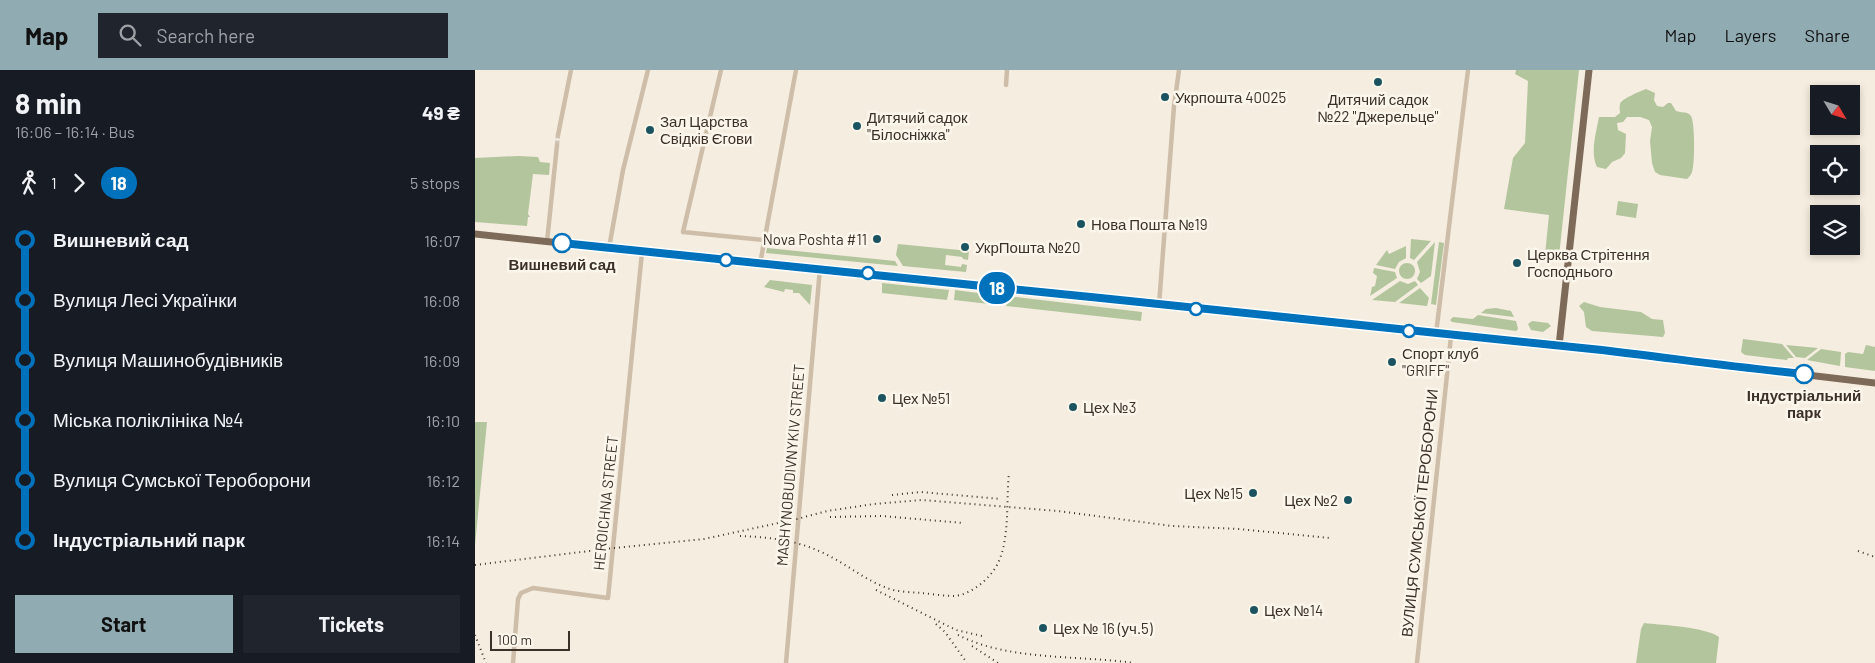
<!DOCTYPE html>
<meta charset="utf-8">
<style>
body{margin:0;font-family:Barlow,sans-serif;background:#20242c;color:#f1f3f6;height:100vh;display:flex;flex-direction:column;font-size:19px;white-space:nowrap}
*{box-sizing:border-box;margin:0}
p{font-size:16px;color:#9ea1a6}
.icon{flex:none;width:28px;height:28px;fill:none;stroke:currentColor;stroke-width:2;stroke-linecap:round;stroke-linejoin:round}
.map{position:relative;flex:1;overflow:hidden}
.panel{display:flex;flex-direction:column;background:#171b24;width:475px}
.panel>*{flex:none}
.badge{padding:0 10px;border-radius:16px;font-size:18px;line-height:32px}
.needle{width:32px;rotate:128deg}
.tools{position:absolute;left:1335px;top:15px;display:grid;gap:10px}
.tools a{display:grid;place-items:center;width:50px;height:50px;border-radius:0px;background:#171b24;box-shadow:0 2px 8px #0003;font-size:25px}
.scale{position:absolute;left:15px;bottom:12px;width:80px;box-sizing:border-box;padding-left:5px;border:2px solid #3b3129;border-top:0;font-size:14px;line-height:18px;white-space:nowrap;color:#3b3129;-webkit-text-stroke:4px #fbf6ec;paint-order:stroke}
.map>.badge{position:absolute;translate:-50% -50%;box-shadow:0 0 0 2px #fff}
.legs{display:flex;align-items:center;gap:8px;height:55px;padding:0 15px;font-size:16px}
.legs p{margin-inline-start:auto}
.head{display:flex;align-items:center;justify-content:space-between;height:85px;padding:0 15px}
h1{font-size:28px;font-weight:700;line-height:38px}
.button{display:flex;gap:10px;margin-top:auto;padding:10px 15px}
.button a{flex:1;height:58px;border-radius:0px;background:#91abb2;color:#111;font-size:20px;font-weight:700;line-height:58px;text-align:center}
.button a+a{background:#20242c;color:#f1f3f6}
ul{padding:0 15px;list-style:none}
li{display:flex;align-items:center;gap:18px;height:60px;font-size:19px}
li i{display:grid;place-items:center;width:8px;height:100%;margin:0 6px;background:currentColor}
li i::after{content:'';width:12px;height:12px;margin:-6px;border:4px solid;border-radius:50%;background:#171b24}
li p{margin-inline-start:auto}
li:first-child i{background:linear-gradient(#0000 50%,currentColor 0)}
li:last-child i{background:linear-gradient(currentColor 50%,#0000 0)}
header{display:flex;align-items:center;gap:30px;box-sizing:border-box;height:70px;padding:0 25px;background:#91abb2;color:#111}
header strong{font-size:24px}
nav{display:flex;gap:28px;margin-inline-start:auto;font-size:18px}
.search{width:350px;height:45px;background:#20242c;display:flex;align-items:center;gap:12px;box-sizing:border-box;padding:0 18px;border-radius:0px;color:#9ea1a6;font-size:19px}
main{display:flex;flex:1;min-height:0}
.map>svg:first-child{display:block}
.green{fill:#b3c59d}
.lines{fill:none;stroke-linecap:round;stroke-linejoin:round}
.street-tunnel{stroke:#d0c7bb;stroke-width:4.5;stroke-dasharray:4.5 2;stroke-linecap:butt}
.street{stroke:#cebea9;stroke-width:4.5}
.primary{stroke:#7e6a59;stroke-width:7}
.rail{stroke:#3b3129;stroke-width:2;stroke-dasharray:1 4;stroke-linecap:butt}
.line-1-casing{stroke:#fff;stroke-width:11}
.line-1{stroke:#0072bc;stroke-width:8}
.poi-dot{fill:#1b5460;stroke:#fbf6ec;stroke-width:2}
.stop-1-dot{fill:#fff;stroke:#0072bc;stroke-width:2.5}
.labels{text-anchor:middle;dominant-baseline:central;stroke-width:5;stroke-linejoin:round;paint-order:stroke}
.poi-label{font-size:15px;fill:#3b3129;stroke:#fbf6ec;text-anchor:start}
.stop-label{font-size:15px;font-weight:bold;fill:#3b3129;stroke:#fbf6ec}
.street-label{font-size:15px;fill:#3b3129;stroke:#fbf6ec}
</style>
<header>
<strong>Map</strong>
<div class="search"><svg class="icon" aria-label="search" viewBox="0 0 24 24"><circle cx="10" cy="10" r="6"/><path d="M15 15l6 6"/></svg>Search here</div>
<nav><a>Map</a><a>Layers</a><a>Share</a></nav>
</header>
<main>
<section class="panel">
<div class="head"><div><h1>8 min</h1><p>16:06 – 16:14 · Bus</p></div><b>49 ₴</b></div>
<div class="legs"><svg class="icon" aria-label="walk" viewBox="0 0 24 24"><circle cx="13" cy="4" r="2"/><path d="M13 8l-2 6 4 7M11 14l-3 7M7 12l3-4h3l4 4"/></svg>1<svg class="icon" aria-label="forward" viewBox="0 0 24 24"><path d="M9 5l7 7-7 7"/></svg><b class="badge" style="background:#0072bc;color:#fff">18</b><p>5 stops</p></div>
<ul>
<li><i style="color:#0072bc"></i><b>Вишневий сад</b><p>16:07</p></li>
<li><i style="color:#0072bc"></i><span>Вулиця Лесі Українки</span><p>16:08</p></li>
<li><i style="color:#0072bc"></i><span>Вулиця Машинобудівників</span><p>16:09</p></li>
<li><i style="color:#0072bc"></i><span>Міська поліклініка №4</span><p>16:10</p></li>
<li><i style="color:#0072bc"></i><span>Вулиця Сумської Тероборони</span><p>16:12</p></li>
<li><i style="color:#0072bc"></i><b>Індустріальний парк</b><p>16:14</p></li>
</ul>
<div class="button"><a>Start</a><a>Tickets</a></div>
</section>
<div class="map">
<svg width="1400" height="593" viewBox="0 0 1400 593">
<rect width="100%" height="100%" fill="#f5eddf"/>
<g class="green">
<path d="M1041,0H1104L1084,186L1070,185L1074,145L1029,139L1038,88L1050,73L1053,11L1040,4Z"/>
<path d="M1171,19L1180,23L1179,30L1182,36L1188,37L1193,33H1196L1201,41C1206,43 1213,41 1216,46C1220,53 1220,94 1217,102C1216,105 1214,107 1212,109L1185,105L1180,102L1177,93L1175,71L1177,57L1174,50L1165,47H1152L1148,52L1142,53L1143,60L1151,64L1150,83L1146,88L1137,92L1131,99L1122,97C1115,82 1121,63 1124,47H1140L1145,43C1145,40 1144,37 1145,34C1146,29 1166,21 1171,19Z"/>
<path d="M43,86L63,87L65,92L75,93L74,105L58,104L53,144L55,147H53L52,156L0,152V88Z"/>
<path d="M1143,131L1163,134L1161,148L1141,145Z"/>
<path d="M936,169L956,171L939,190L935,188Z"/>
<path d="M960,172L956,206L946,213L942,209L945,202L942,192Z"/>
<path d="M964,172L969,173L961,235L956,234Z"/>
<path d="M423,174L494,181L493,190L488,189L487,187L471,185L470,195L486,197L487,194L492,195L491,202L428,196L421,185Z"/>
<path d="M931,176V188L924,192L920,199L901,195L912,180L914,184Z"/>
<path d="M292,178L420,191L423,196L291,183Z"/>
<circle cx="932" cy="201" r="8"/>
<path d="M899,198L920,202L922,208L895,226L897,217L900,216L902,206L898,203Z"/>
<path d="M295,210L337,215L335,235L324,223H318V220L310,219L309,222L289,217Z"/>
<path d="M925,211L933,214L940,211L943,215L920,232L897,230Z"/>
<path d="M407,213L474,220L472,230L407,223Z"/>
<path d="M945,218L954,228L952,236L924,233Z"/>
<path d="M480,220L518,225L522,227L523,235L479,230Z"/>
<path d="M540,227L667,242L666,251L531,236L533,230Z"/>
<path d="M1109,232L1125,237L1166,242L1177,249L1188,250L1190,263L1188,267L1117,261L1111,257L1109,242L1104,236Z"/>
<path d="M1021,238L1036,241L1039,247L1006,243L1011,239Z"/>
<path d="M1003,245L1041,251L1043,259L1041,261L977,252L975,250L978,247L998,249Z"/>
<path d="M1057,251L1073,253L1076,256L1068,262L1056,260L1053,254Z"/>
<path d="M1268,269L1307,274L1319,288H1313L1312,290L1270,285L1266,282Z"/>
<path d="M1311,275L1343,278L1330,288L1321,287Z"/>
<path d="M1391,275L1400,277V301L1370,297V284L1373,282L1388,284Z"/>
<path d="M1346,279L1366,282L1365,296L1332,290Z"/>
<path d="M0,352H12L0,475Z"/>
<path d="M1169,553C1187,555 1231,557 1244,567L1241,593H1161L1166,559Z"/>
</g>
<g class="lines">
<path class="street-tunnel" d="M82,75L83,65"/>
<g class="street">
<path d="M246,0L208,162L289,170"/>
<path d="M531,15L532,0"/>
<path d="M83,65L96,0"/>
<path d="M72,172L82,75"/>
<path d="M134,178L148,100L173,0"/>
<path d="M285,194L321,0"/>
<path d="M684,235L699,36L704,0"/>
<path d="M961,264L993,0"/>
<path d="M38,593L43,529L46,523L58,518L133,528L167,182"/>
<path d="M311,593L345,198"/>
<path d="M942,593L976,266"/>
</g>
<g class="primary">
<path d="M0,164L295,195L345,198L495,216L1120,280L1400,313"/>
<path d="M1084,276L1114,0"/>
</g>
<g class="rail">
<path d="M417,425L446,422L526,429"/>
<path d="M355,447L407,446L488,453"/>
<path d="M265,466C292,467 321,470 346,482C369,492 388,509 412,518C422,522 435,522 446,523C457,524 469,526 480,526C497,524 516,508 523,493C535,468 531,430 534,403"/>
<path d="M1383,481L1400,487"/>
<path d="M0,495L139,478L229,469L322,449L352,441L399,434L447,430L583,441L697,456L764,459L855,468"/>
<path d="M401,520L481,560L507,566"/>
<path d="M461,554L470,562L492,593"/>
<path d="M0,565L11,593"/>
<path d="M483,565C534,591 603,585 659,593"/>
<path d="M497,576L523,593"/>
</g>
</g>
<g class="lines">
<defs>
<path id="line-1" d="M87,173C430,207 774,244 1117,279C1188,287 1258,297 1329,304"/>
</defs>
<use href="#line-1" class="line-1-casing"/>
<use href="#line-1" class="line-1"/>
</g>
<g class="poi-dot">
<circle cx="903" cy="12" r="5"/>
<circle cx="690" cy="27" r="5"/>
<circle cx="382" cy="56" r="5"/>
<circle cx="175" cy="60" r="5"/>
<circle cx="606" cy="154" r="5"/>
<circle cx="402" cy="169" r="5"/>
<circle cx="490" cy="177" r="5"/>
<circle cx="1042" cy="193" r="5"/>
<circle cx="917" cy="292" r="5"/>
<circle cx="407" cy="328" r="5"/>
<circle cx="598" cy="337" r="5"/>
<circle cx="778" cy="423" r="5"/>
<circle cx="873" cy="430" r="5"/>
<circle cx="779" cy="540" r="5"/>
<circle cx="568" cy="558" r="5"/>
</g>
<g class="stop-1-dot">
<circle cx="87" cy="173" r="9"/>
<circle cx="251" cy="190" r="6"/>
<circle cx="393" cy="203" r="6"/>
<circle cx="721" cy="239" r="6"/>
<circle cx="934" cy="261" r="6"/>
<circle cx="1329" cy="304" r="9"/>
</g>
<g class="labels">
<g class="poi-label">
<text x="700" y="27">Укрпошта 40025</text>
<text x="903" y="29" text-anchor="middle">Дитячий садок<tspan x="903" dy="17">№22 "Джерельце"</tspan></text>
<text x="392" y="47">Дитячий садок<tspan x="392" dy="17">"Білосніжка"</tspan></text>
<text x="185" y="51">Зал Царства<tspan x="185" dy="17">Свідків Єгови</tspan></text>
<text x="616" y="154">Нова Пошта №19</text>
<text x="392" y="169" text-anchor="end">Nova Poshta #11</text>
<text x="500" y="177">УкрПошта №20</text>
<text x="1052" y="184">Церква Стрітення<tspan x="1052" dy="17">Господнього</tspan></text>
<text x="927" y="283">Спорт клуб<tspan x="927" dy="17">"GRIFF"</tspan></text>
<text x="417" y="328">Цех №51</text>
<text x="608" y="337">Цех №3</text>
<text x="768" y="423" text-anchor="end">Цех №15</text>
<text x="863" y="430" text-anchor="end">Цех №2</text>
<text x="789" y="540">Цех №14</text>
<text x="578" y="558">Цех № 16 (уч.5)</text>
</g>
<g class="stop-label">
<text x="87" y="194">Вишневий сад</text>
<text x="1329" y="325">Індустріальний<tspan x="1329" dy="17">парк</tspan></text>
</g>
<g class="street-label">
<text transform="translate(315 395) rotate(-85)">MASHYNOBUDIVNYKIV STREET</text>
<text transform="translate(130 433) rotate(-84)">HEROICHNA STREET</text>
<text transform="translate(944 443) rotate(-84)">ВУЛИЦЯ СУМСЬКОЇ ТЕРОБОРОНИ</text>
</g>
</g>
</svg>
<div class="tools">
<a><svg class="needle" viewBox="-14 -14 28 28"><path d="M0-13l5 13h-10z" fill="#e53935"/><path d="M0 13l5-13h-10z" fill="#9ea1a6"/></svg></a>
<a><svg class="icon" aria-label="locate" viewBox="0 0 24 24"><circle cx="12" cy="12" r="6"/><path d="M12 2v4M12 18v4M2 12h4M18 12h4"/></svg></a>
<a><svg class="icon" aria-label="layers" viewBox="0 0 24 24"><path d="M12 4l9 5-9 5-9-5zM3 14l9 5 9-5"/></svg></a>
</div>
<div class="scale">100 m</div>
<b class="badge" style="left:522px;top:218px;background:#0072bc;color:#fff">18</b>
</div>
</main>
